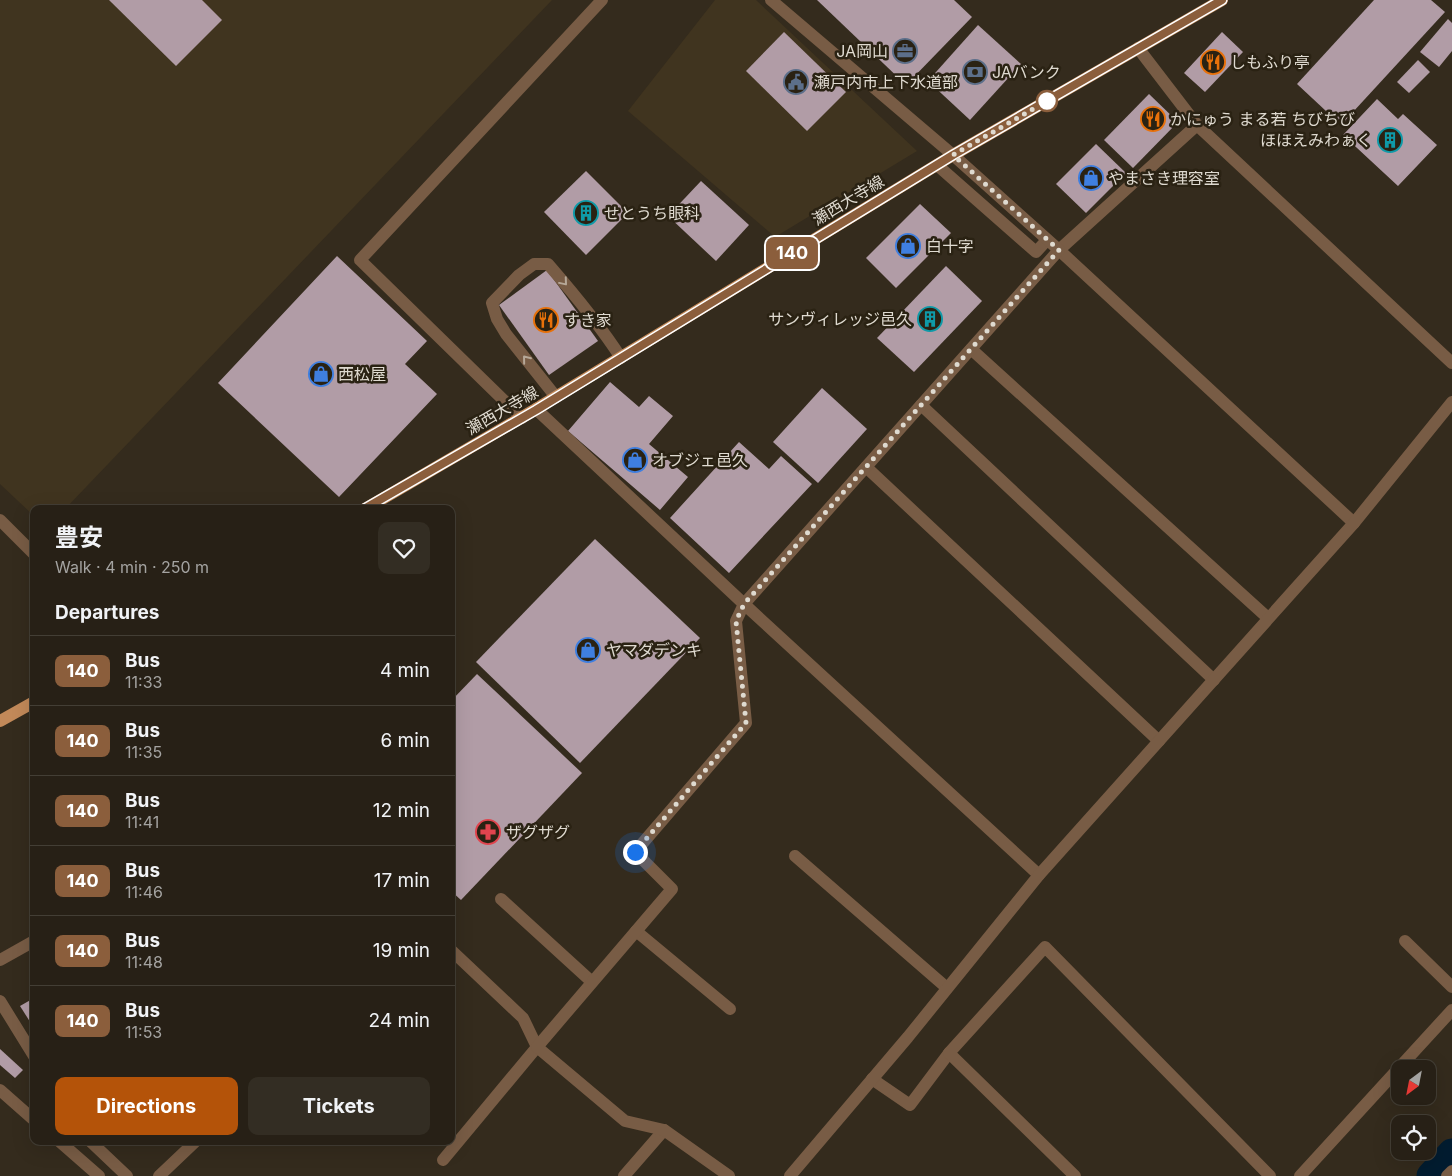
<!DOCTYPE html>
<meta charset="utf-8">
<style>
body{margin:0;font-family:Inter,"Noto Sans JP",sans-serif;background:#332d23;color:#f1f3f6;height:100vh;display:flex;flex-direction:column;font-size:19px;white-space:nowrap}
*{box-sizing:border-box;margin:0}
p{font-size:16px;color:#a4a3a1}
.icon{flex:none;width:28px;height:28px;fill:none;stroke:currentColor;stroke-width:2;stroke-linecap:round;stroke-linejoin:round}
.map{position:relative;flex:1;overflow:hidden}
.side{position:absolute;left:30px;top:505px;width:425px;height:640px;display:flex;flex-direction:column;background:#272016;border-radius:10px;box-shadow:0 5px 20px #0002,0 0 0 1px #433e35}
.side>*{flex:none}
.badge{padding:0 10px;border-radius:8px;font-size:18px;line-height:32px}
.needle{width:32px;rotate:212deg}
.fabs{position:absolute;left:1391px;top:1060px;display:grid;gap:10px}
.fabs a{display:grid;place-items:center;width:45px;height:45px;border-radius:10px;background:#272016;box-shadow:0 5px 20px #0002,0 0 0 1px #433e35;font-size:25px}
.you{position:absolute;width:25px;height:25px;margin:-12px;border:4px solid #fff;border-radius:50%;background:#1a73e8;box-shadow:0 0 0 8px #1a73e833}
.map>.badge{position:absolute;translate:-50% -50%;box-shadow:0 0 0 2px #fff}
h2{padding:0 25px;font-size:19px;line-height:45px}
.round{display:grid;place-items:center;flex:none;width:52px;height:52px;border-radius:10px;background:#332d23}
.summary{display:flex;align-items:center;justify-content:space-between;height:85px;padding:0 25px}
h1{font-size:24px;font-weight:700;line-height:38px}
.action{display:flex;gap:10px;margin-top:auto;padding:10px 25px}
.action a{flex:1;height:58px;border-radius:10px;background:#b45309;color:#fff;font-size:20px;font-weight:700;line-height:58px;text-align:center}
.action a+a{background:#332d23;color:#f1f3f6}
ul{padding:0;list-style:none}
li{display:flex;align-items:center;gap:15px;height:70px;padding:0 25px;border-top:1px solid #433e35}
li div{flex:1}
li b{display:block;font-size:19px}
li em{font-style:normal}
li .badge{min-width:55px;font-weight:700;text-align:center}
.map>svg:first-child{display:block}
.built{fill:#40341f}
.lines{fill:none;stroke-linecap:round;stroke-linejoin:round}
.canal{stroke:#021c30;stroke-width:29}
.building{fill:#b19ca6}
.minor{stroke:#785c45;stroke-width:12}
.major{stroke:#c28959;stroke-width:12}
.oneway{stroke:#b6a898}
.line-casing{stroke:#fff;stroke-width:11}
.line{stroke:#8b5e3c;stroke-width:8}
.walk{stroke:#dfdad0;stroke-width:5;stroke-dasharray:0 9}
.stop-dot{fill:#fff;stroke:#8b5e3c;stroke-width:2.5}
.labels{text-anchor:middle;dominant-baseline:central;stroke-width:5;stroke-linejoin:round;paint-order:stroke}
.poi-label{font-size:16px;fill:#dfdad0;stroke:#2a2213;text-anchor:start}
.street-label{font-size:16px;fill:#dfdad0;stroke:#2a2213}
</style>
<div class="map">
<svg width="1452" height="1176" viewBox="0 0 1452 1176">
<rect width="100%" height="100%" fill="#342b1d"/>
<g class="built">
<path d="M0,0H552L65,509H34V516L0,484Z"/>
<path d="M715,0H756L917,151L775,237L628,111Z"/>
</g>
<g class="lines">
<path class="canal" d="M1431,1176L1452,1153"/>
</g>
<g class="building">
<path d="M109,0H202L222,20L176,66Z"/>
<path d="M817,0H954L972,17L906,85Z"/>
<path d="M1374,0H1431L1445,12L1341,125L1297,84Z"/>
<path d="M1448,19L1452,23V51L1439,67L1420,52Z"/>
<path d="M978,25L1021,64L970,120L928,81Z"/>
<path d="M784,32L846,92L807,131L746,71Z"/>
<path d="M1222,32L1243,52L1205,92L1184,73Z"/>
<path d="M1418,60L1430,72L1409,93L1397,82Z"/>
<path d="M1149,94L1178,122L1133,168L1104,140Z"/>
<path d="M1377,99L1398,119L1403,114L1437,145L1398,186L1343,135Z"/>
<path d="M1096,144L1126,173L1086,213L1056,184Z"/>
<path d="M586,171L628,213L586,255L544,212Z"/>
<path d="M701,181L749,225L716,261L668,216Z"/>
<path d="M920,204L951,233L896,288L866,258Z"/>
<path d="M337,256L427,341L405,364L437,394L339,497L218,383Z"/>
<path d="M946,266L982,301L914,372L877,338Z"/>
<path d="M547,270L598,341L549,375L499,305Z"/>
<path d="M610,382L639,407L649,396L673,416L649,444L688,477L660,510L568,431Z"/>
<path d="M822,388L867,429L818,483L773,442Z"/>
<path d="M739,442L769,469L781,456L812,484L729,573L670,518Z"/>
<path d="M595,539L700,638L580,763L476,662Z"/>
<path d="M477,674L582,773L461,900L451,891V701Z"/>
<path d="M34,998V1028L20,1006Z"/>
<path d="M0,1049L23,1070L15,1078L0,1065Z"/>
</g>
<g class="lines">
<g class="minor">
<path d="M1138,48L1197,125L1452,363"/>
<path d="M1197,125L1059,250L1354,523"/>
<path d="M937,165L1036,252L1047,240"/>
<path d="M971,349L1268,618"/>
<path d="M556,397L506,334L497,319L492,303L519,275L534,264H548C574,294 600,325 621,358"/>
<path d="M921,405L1214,680"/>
<path d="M536,409L744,604L1039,875"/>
<path d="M522,418L360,260L602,0"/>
<path d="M866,467L1159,741"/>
<path d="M0,520L34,554"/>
<path d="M795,856L947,988"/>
<path d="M501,899L592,982"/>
<path d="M636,931L730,1009"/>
<path d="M1405,941L1452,987"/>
<path d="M0,960L34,941"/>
<path d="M0,1001L34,1056"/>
<path d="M872,1079L910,1105L949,1053"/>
<path d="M0,1090L34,1120"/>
<path d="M59,1141L99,1176"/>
<path d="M90,1141L127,1176"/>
<path d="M443,1160L537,1047L523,1018L451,950"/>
<path d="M159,1176L196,1141"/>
<path d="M624,1176L664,1130"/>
<path d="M729,1176L664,1130L625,1121L537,1047L672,889L635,852L746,723L736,621L744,604L1059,250L953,155L771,0"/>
<path d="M790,1176L908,1037L1039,875L1354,523L1452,402"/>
<path d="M1075,1176L949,1053L1045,947L1270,1176"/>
<path d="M1300,1176L1452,1010"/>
<path d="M1447,1176L1452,1171"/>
</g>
<g class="major">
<path d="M365,509L536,409L953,155L1222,0"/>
<path d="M0,721L34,702"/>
</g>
</g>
<defs><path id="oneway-chevron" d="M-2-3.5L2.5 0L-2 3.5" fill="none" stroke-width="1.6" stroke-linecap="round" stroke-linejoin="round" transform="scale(1.25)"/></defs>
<g class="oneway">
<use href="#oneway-chevron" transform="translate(564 282) rotate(50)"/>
<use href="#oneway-chevron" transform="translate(526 359) rotate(-129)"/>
</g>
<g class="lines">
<defs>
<path id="line" d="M364,509L536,410L953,155L1222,0"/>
</defs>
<use href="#line" class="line-casing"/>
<use href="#line" class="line"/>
<path class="walk" d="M635,852L746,723L736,621L744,604L1059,250L953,155L1052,98L1047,101"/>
</g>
<defs>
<symbol id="office-ring" viewBox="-11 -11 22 22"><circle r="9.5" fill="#2a2213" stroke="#5c6f8a" stroke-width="1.5"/><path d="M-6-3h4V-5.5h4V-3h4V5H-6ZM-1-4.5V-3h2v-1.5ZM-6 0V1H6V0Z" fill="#5c6f8a"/></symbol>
<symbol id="restaurant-ring" viewBox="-11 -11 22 22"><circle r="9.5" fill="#2a2213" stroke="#e8710a" stroke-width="1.5"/><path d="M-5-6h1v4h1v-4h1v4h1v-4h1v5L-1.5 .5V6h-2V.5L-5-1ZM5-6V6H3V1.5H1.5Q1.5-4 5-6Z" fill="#e8710a"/></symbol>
<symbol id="bank-ring" viewBox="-11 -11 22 22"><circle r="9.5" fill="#2a2213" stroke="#5c6f8a" stroke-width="1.5"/><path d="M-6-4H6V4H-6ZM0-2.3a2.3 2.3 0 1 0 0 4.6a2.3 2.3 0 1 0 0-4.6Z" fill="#5c6f8a"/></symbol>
<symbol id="civic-ring" viewBox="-11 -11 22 22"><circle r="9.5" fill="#2a2213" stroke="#5c6f8a" stroke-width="1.5"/><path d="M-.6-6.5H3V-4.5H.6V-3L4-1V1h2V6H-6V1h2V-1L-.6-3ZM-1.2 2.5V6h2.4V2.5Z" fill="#5c6f8a"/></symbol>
<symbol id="building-ring" viewBox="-11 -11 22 22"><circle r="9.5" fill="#2a2213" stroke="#0f9aa8" stroke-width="1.5"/><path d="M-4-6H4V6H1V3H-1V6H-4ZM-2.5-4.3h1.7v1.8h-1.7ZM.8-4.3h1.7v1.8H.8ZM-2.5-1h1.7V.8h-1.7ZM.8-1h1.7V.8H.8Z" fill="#0f9aa8"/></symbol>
<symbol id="shop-ring" viewBox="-11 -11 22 22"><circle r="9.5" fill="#2a2213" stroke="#3f7fe0" stroke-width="1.5"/><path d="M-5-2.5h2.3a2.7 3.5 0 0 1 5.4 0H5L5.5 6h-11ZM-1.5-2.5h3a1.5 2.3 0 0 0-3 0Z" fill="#3f7fe0"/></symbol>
<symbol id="pharmacy-ring" viewBox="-11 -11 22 22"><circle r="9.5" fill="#2a2213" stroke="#e0444e" stroke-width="1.5"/><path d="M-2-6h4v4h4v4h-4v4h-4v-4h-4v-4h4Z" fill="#e0444e"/></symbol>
</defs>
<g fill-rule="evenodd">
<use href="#office-ring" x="891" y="37" width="28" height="28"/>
<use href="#restaurant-ring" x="1199" y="48" width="28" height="28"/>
<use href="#bank-ring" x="961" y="58" width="28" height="28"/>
<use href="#civic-ring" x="782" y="68" width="28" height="28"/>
<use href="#restaurant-ring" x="1139" y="105" width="28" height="28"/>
<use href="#building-ring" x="1376" y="126" width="28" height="28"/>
<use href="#shop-ring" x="1077" y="164" width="28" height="28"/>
<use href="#building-ring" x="572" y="199" width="28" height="28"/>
<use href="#shop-ring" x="894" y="232" width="28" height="28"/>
<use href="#building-ring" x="916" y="305" width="28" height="28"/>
<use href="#restaurant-ring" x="532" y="306" width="28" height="28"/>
<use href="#shop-ring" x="307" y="360" width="28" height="28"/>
<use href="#shop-ring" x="621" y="446" width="28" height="28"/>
<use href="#shop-ring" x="574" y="636" width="28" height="28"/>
<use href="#pharmacy-ring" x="474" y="818" width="28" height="28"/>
</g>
<circle class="stop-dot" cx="1047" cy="101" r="10"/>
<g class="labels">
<g class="poi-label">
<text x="888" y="51" text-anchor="end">JA岡山</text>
<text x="1230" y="62">しもふり亭</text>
<text x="992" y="72">JAバンク</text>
<text x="814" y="82">瀬戸内市上下水道部</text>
<text x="1170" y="119">かにゅう まる若 ちびちび</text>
<text x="1372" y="140" text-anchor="end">ほほえみわぁく</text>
<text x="1108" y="178">やまさき理容室</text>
<text x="604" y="213">せとうち眼科</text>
<text x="926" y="246">白十字</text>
<text x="912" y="319" text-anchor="end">サンヴィレッジ邑久</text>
<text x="564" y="320">すき家</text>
<text x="338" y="374">西松屋</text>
<text x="652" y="460">オブジェ邑久</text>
<text x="606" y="650">ヤマダデンキ</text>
<text x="506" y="832">ザグザグ</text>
</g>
<g class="street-label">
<text transform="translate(848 200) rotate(-31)">瀬西大寺線</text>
<text transform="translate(502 410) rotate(-30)">瀬西大寺線</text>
</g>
</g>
</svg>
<div class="fabs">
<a><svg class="needle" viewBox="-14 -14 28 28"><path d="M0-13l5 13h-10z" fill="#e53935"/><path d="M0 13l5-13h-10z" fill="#a4a3a1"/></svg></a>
<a><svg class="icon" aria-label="locate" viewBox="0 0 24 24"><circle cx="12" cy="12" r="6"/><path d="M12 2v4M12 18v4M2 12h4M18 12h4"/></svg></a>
</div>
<div class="you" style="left:635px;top:852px"></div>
<b class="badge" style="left:792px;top:253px;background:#8b5e3c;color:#fff">140</b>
<section class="side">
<div class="summary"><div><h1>豊安</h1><p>Walk · 4 min · 250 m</p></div><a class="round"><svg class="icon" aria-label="heart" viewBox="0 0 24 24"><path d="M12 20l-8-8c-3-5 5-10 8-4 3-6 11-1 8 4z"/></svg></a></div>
<h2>Departures</h2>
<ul>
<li><span class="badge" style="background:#8b5e3c;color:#fff">140</span><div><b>Bus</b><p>11:33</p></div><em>4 min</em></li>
<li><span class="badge" style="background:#8b5e3c;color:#fff">140</span><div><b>Bus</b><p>11:35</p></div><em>6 min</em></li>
<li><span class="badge" style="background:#8b5e3c;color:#fff">140</span><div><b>Bus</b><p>11:41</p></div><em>12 min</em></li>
<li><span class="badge" style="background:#8b5e3c;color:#fff">140</span><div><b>Bus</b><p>11:46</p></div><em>17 min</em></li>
<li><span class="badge" style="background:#8b5e3c;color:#fff">140</span><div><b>Bus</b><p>11:48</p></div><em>19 min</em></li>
<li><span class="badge" style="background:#8b5e3c;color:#fff">140</span><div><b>Bus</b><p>11:53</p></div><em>24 min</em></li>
</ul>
<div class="action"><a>Directions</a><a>Tickets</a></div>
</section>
</div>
